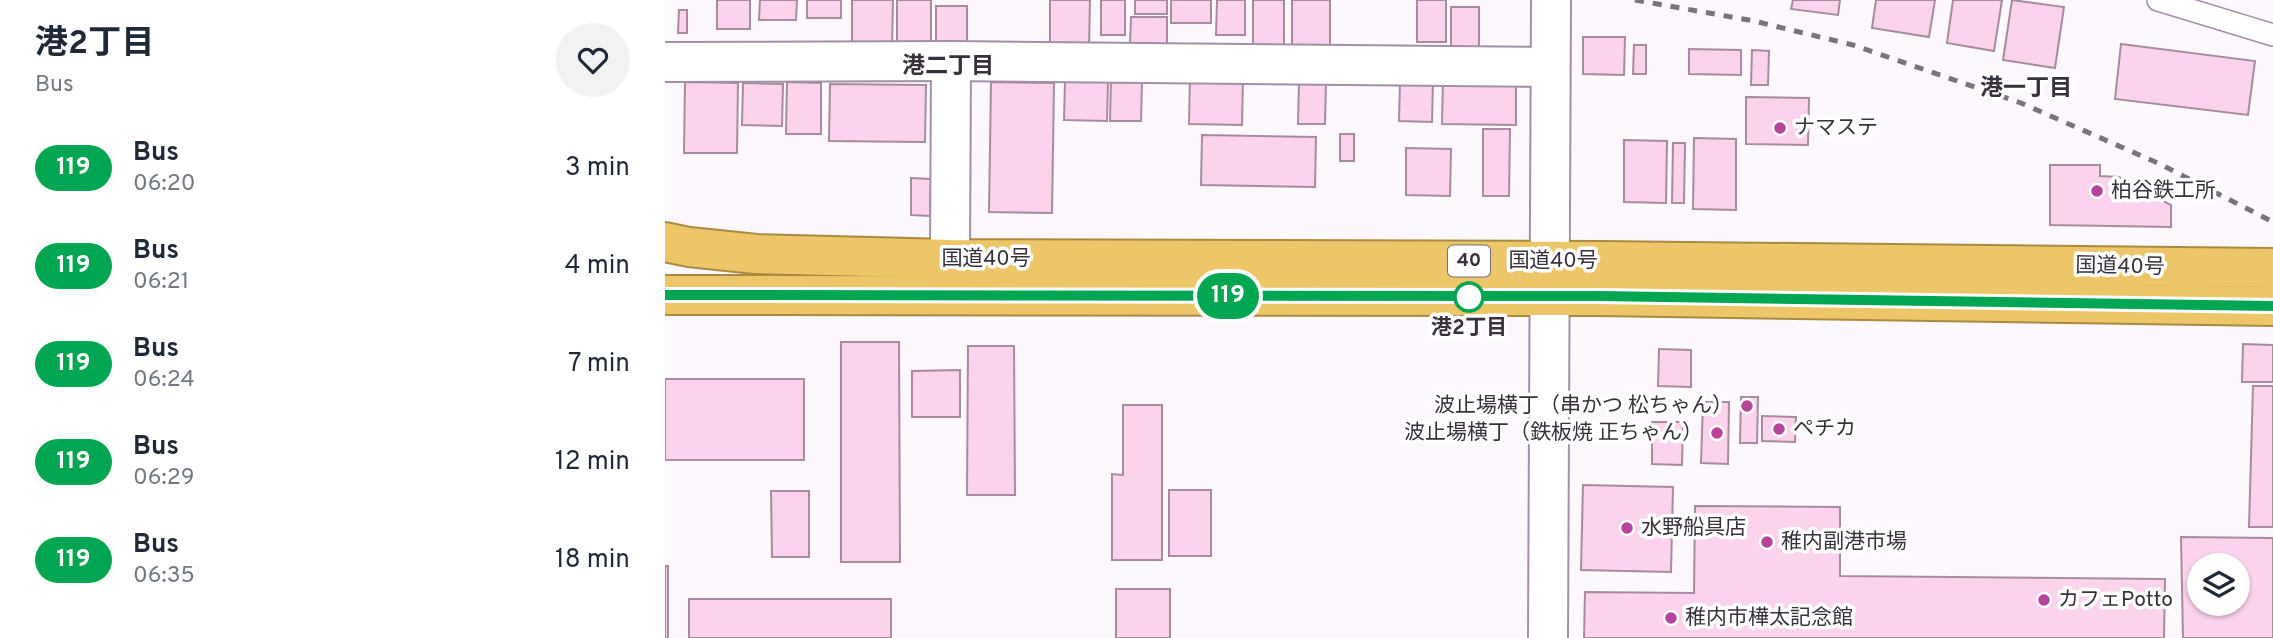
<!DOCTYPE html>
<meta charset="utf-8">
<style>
body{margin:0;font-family:Overpass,"Noto Sans JP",sans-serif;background:#f2f2f3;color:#1f2937;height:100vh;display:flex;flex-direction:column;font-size:26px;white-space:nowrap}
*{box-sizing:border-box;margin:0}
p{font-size:23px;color:#747a83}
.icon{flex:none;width:38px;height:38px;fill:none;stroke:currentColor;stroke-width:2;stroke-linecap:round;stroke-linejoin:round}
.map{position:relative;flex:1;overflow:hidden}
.side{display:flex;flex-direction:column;background:#fff;width:665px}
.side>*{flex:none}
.badge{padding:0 14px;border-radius:23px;font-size:24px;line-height:46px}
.controls{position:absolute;left:1522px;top:553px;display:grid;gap:14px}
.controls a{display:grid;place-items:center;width:63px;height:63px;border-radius:50%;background:#fff;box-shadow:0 2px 5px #0004;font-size:35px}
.map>.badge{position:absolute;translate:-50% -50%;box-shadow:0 0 0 4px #fff}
.round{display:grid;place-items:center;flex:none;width:74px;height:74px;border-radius:37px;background:#f2f2f3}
.summary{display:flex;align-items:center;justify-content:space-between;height:119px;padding:0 35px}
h1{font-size:33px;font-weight:700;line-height:52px}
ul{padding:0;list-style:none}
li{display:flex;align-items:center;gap:21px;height:98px;padding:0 35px}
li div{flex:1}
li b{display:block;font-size:26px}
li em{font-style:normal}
li .badge{min-width:77px;font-weight:700;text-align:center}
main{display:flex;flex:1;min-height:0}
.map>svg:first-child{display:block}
.building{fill:#fbd3ed;stroke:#a68c9d;stroke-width:2;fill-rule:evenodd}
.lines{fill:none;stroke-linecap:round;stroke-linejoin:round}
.service-casing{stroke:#a190a7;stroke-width:24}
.minor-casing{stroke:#a190a7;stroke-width:42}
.trunk-casing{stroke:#aa8940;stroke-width:42}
.service{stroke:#fff;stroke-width:21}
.minor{stroke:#fff;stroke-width:38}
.trunk{stroke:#ecc668;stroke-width:38}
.rail{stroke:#79737b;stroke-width:5;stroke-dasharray:9 9;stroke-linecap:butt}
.line-casing{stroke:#fff;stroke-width:16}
.line{stroke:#00a651;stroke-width:10}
.poi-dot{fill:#b7439b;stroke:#fff;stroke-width:2.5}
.stop-dot{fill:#fff;stroke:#00a651;stroke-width:3.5}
.labels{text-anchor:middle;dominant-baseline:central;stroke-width:7;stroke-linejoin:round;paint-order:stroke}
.shield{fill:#fff;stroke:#746f76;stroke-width:2}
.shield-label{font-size:19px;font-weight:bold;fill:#38313b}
.poi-label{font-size:21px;fill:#38313b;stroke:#fff;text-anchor:start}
.street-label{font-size:21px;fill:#38313b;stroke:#fff}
.stop-label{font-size:21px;font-weight:bold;fill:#38313b;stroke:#fff}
.neighbourhood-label{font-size:23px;font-weight:bold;fill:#38313b;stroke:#fff}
</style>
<main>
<section class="side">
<div class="summary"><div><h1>港2丁目</h1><p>Bus</p></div><a class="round"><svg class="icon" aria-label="heart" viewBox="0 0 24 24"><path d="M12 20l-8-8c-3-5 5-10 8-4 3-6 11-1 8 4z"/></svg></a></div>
<ul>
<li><span class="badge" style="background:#00a651;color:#fff">119</span><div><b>Bus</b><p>06:20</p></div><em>3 min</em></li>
<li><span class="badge" style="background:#00a651;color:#fff">119</span><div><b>Bus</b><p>06:21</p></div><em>4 min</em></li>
<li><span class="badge" style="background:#00a651;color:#fff">119</span><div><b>Bus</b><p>06:24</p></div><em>7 min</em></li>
<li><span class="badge" style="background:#00a651;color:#fff">119</span><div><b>Bus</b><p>06:29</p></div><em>12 min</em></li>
<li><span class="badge" style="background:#00a651;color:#fff">119</span><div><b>Bus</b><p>06:35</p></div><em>18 min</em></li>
</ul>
</section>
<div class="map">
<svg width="1608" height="638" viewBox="0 0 1608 638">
<rect width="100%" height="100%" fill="#fcf8fd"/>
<g class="building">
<rect x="52" y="0" width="33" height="29"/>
<path d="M95,0H132L131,20H94Z"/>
<rect x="142" y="0" width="34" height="18"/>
<path d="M187,0H228L227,47L187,46Z"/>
<rect x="232" y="0" width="34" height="49"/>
<path d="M385,0H425L424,48L385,47Z"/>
<rect x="436" y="0" width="24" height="35"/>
<rect x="470" y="0" width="32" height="14"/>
<rect x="506" y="0" width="40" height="23"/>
<path d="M552,0H580V35H551Z"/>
<path d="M588,0H619V46L588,45Z"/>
<rect x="627" y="0" width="38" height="47"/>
<rect x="752" y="0" width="29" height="42"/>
<path d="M1128,0H1175L1173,15L1126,9Z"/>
<path d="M1211,0H1270L1264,37L1207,28Z"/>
<path d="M1288,0H1337L1329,51L1282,43Z"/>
<path d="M1347,0L1399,7L1390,68L1338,60Z"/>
<rect x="271" y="6" width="31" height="42"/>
<path d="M786,7H814V48L786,47Z"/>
<path d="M14,10H22V33H13Z"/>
<path d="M466,17H502V45H465Z"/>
<path d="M918,37H960L959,75L918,74Z"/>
<path d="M1456,44L1590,61L1583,115L1450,99Z"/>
<path d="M969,45H981V74H968Z"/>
<path d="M1024,49L1076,50V75L1024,74Z"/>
<path d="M1087,50L1104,51L1103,85H1086Z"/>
<path d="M525,77L578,78L577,125L524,124Z"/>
<path d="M778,78L851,79V125L777,124Z"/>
<path d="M400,81L443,82L442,121L399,120Z"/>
<path d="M446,81L477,82L476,121H445Z"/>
<path d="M634,81L661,82L660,124H633Z"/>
<path d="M735,81H768L767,122L734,121Z"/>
<path d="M20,82L73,83L72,153H19Z"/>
<path d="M122,82L156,83V134H121Z"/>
<path d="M326,82L389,83L387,213L324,212Z"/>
<path d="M78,83L118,84L117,126L77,125Z"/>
<path d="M165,84L261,85L260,142L164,141Z"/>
<path d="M1081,97L1144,98L1143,145L1081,144Z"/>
<path d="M818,129H845L844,196H818Z"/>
<rect x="675" y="134" width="14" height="27"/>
<path d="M537,135L651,137L650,187L536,185Z"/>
<path d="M1029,138L1071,139V210L1028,209Z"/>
<path d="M959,140L1002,141L1001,203L959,202Z"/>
<path d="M1008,143H1020L1019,203H1007Z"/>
<path d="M741,148L786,149L785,196L741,195Z"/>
<path d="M1385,165H1435V176L1454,177L1506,205V227L1385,225Z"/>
<path d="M246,178L266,179L265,216L246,215Z"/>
<path d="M176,342H234L235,562H176Z"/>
<path d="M1578,344L1608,345V382H1577Z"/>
<path d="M303,346H349L350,495H302Z"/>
<path d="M994,349L1026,350V387L993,386Z"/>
<path d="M295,370V417H247V371Z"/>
<rect x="0" y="379" width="139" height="81"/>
<path d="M1588,386H1608V527H1584Z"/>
<path d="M1076,397H1093L1092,443H1075Z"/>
<path d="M1038,402H1064L1063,464L1036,463Z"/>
<path d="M458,405H497V560H447V474L458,475Z"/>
<path d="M1097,416L1131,417L1130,442L1097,441Z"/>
<path d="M987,422H1018L1017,465L987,464Z"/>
<path d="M918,485L1008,487L1006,572L916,570Z"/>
<rect x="504" y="490" width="42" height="66"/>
<path d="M106,491H144V557H107Z"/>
<path d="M1030,506L1175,507V576L1500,579L1499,638H919L920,592L1029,593Z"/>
<path d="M1516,537L1608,538V638H1518ZM1535,565H1573V604H1535Z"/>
<rect x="0" y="566" width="3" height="72"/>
<rect x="451" y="589" width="54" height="49"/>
<rect x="24" y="599" width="202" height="39"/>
</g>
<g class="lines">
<defs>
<path id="service" d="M1493,0L1608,35"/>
<g id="minor">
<path d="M0,62L286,61L885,67"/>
<path d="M285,259L286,61"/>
<path d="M883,638L886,0"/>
</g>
<g id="trunk">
<path d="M0,242L24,247L91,254L285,259L934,261L1608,268"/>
<path d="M0,295L933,296L1608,306"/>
</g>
</defs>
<use href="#service" class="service-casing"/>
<use href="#minor" class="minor-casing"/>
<use href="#trunk" class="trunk-casing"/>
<use href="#service" class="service"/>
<use href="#minor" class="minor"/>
<use href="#trunk" class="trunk"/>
<path class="rail" d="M970,0L1089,21L1188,45L1356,103L1495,164L1608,222"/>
</g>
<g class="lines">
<defs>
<path id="line" d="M0,295L933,296L1608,306"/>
</defs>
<use href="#line" class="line-casing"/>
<use href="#line" class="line"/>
</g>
<g class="poi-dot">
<circle cx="1115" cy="128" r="7"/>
<circle cx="1432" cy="191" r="7"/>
<circle cx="1082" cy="406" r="7"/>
<circle cx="1114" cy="429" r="7"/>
<circle cx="1052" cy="433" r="7"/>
<circle cx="962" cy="528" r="7"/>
<circle cx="1102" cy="542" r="7"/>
<circle cx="1379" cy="600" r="7"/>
<circle cx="1006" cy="618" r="7"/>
</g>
<circle class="stop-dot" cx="804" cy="297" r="14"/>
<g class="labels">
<rect class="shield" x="783" y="245.5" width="42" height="31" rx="5"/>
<g class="shield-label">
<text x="804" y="261">40</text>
</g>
<g class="poi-label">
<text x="1129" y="128">ナマステ</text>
<text x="1446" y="191">柏谷鉄工所</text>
<text x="1068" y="406" text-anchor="end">波止場横丁（串かつ 松ちゃん）</text>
<text x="1128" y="429">ペチカ</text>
<text x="1038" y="433" text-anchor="end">波止場横丁（鉄板焼 正ちゃん）</text>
<text x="976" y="528">水野船具店</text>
<text x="1116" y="542">稚内副港市場</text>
<text x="1393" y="600">カフェPotto</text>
<text x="1020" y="618">稚内市樺太記念館</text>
</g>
<g class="street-label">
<text x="321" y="259">国道40号</text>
<text x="888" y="261">国道40号</text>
<text transform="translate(1455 267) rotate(1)">国道40号</text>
</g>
<g class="stop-label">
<text x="804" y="328">港2丁目</text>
</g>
<g class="neighbourhood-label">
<text x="283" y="67">港二丁目</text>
<text x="1361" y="89">港一丁目</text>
</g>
</g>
</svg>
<div class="controls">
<a><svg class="icon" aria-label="layers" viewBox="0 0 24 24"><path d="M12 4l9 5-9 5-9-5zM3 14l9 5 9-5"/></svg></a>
</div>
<b class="badge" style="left:563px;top:296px;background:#00a651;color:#fff">119</b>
</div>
</main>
